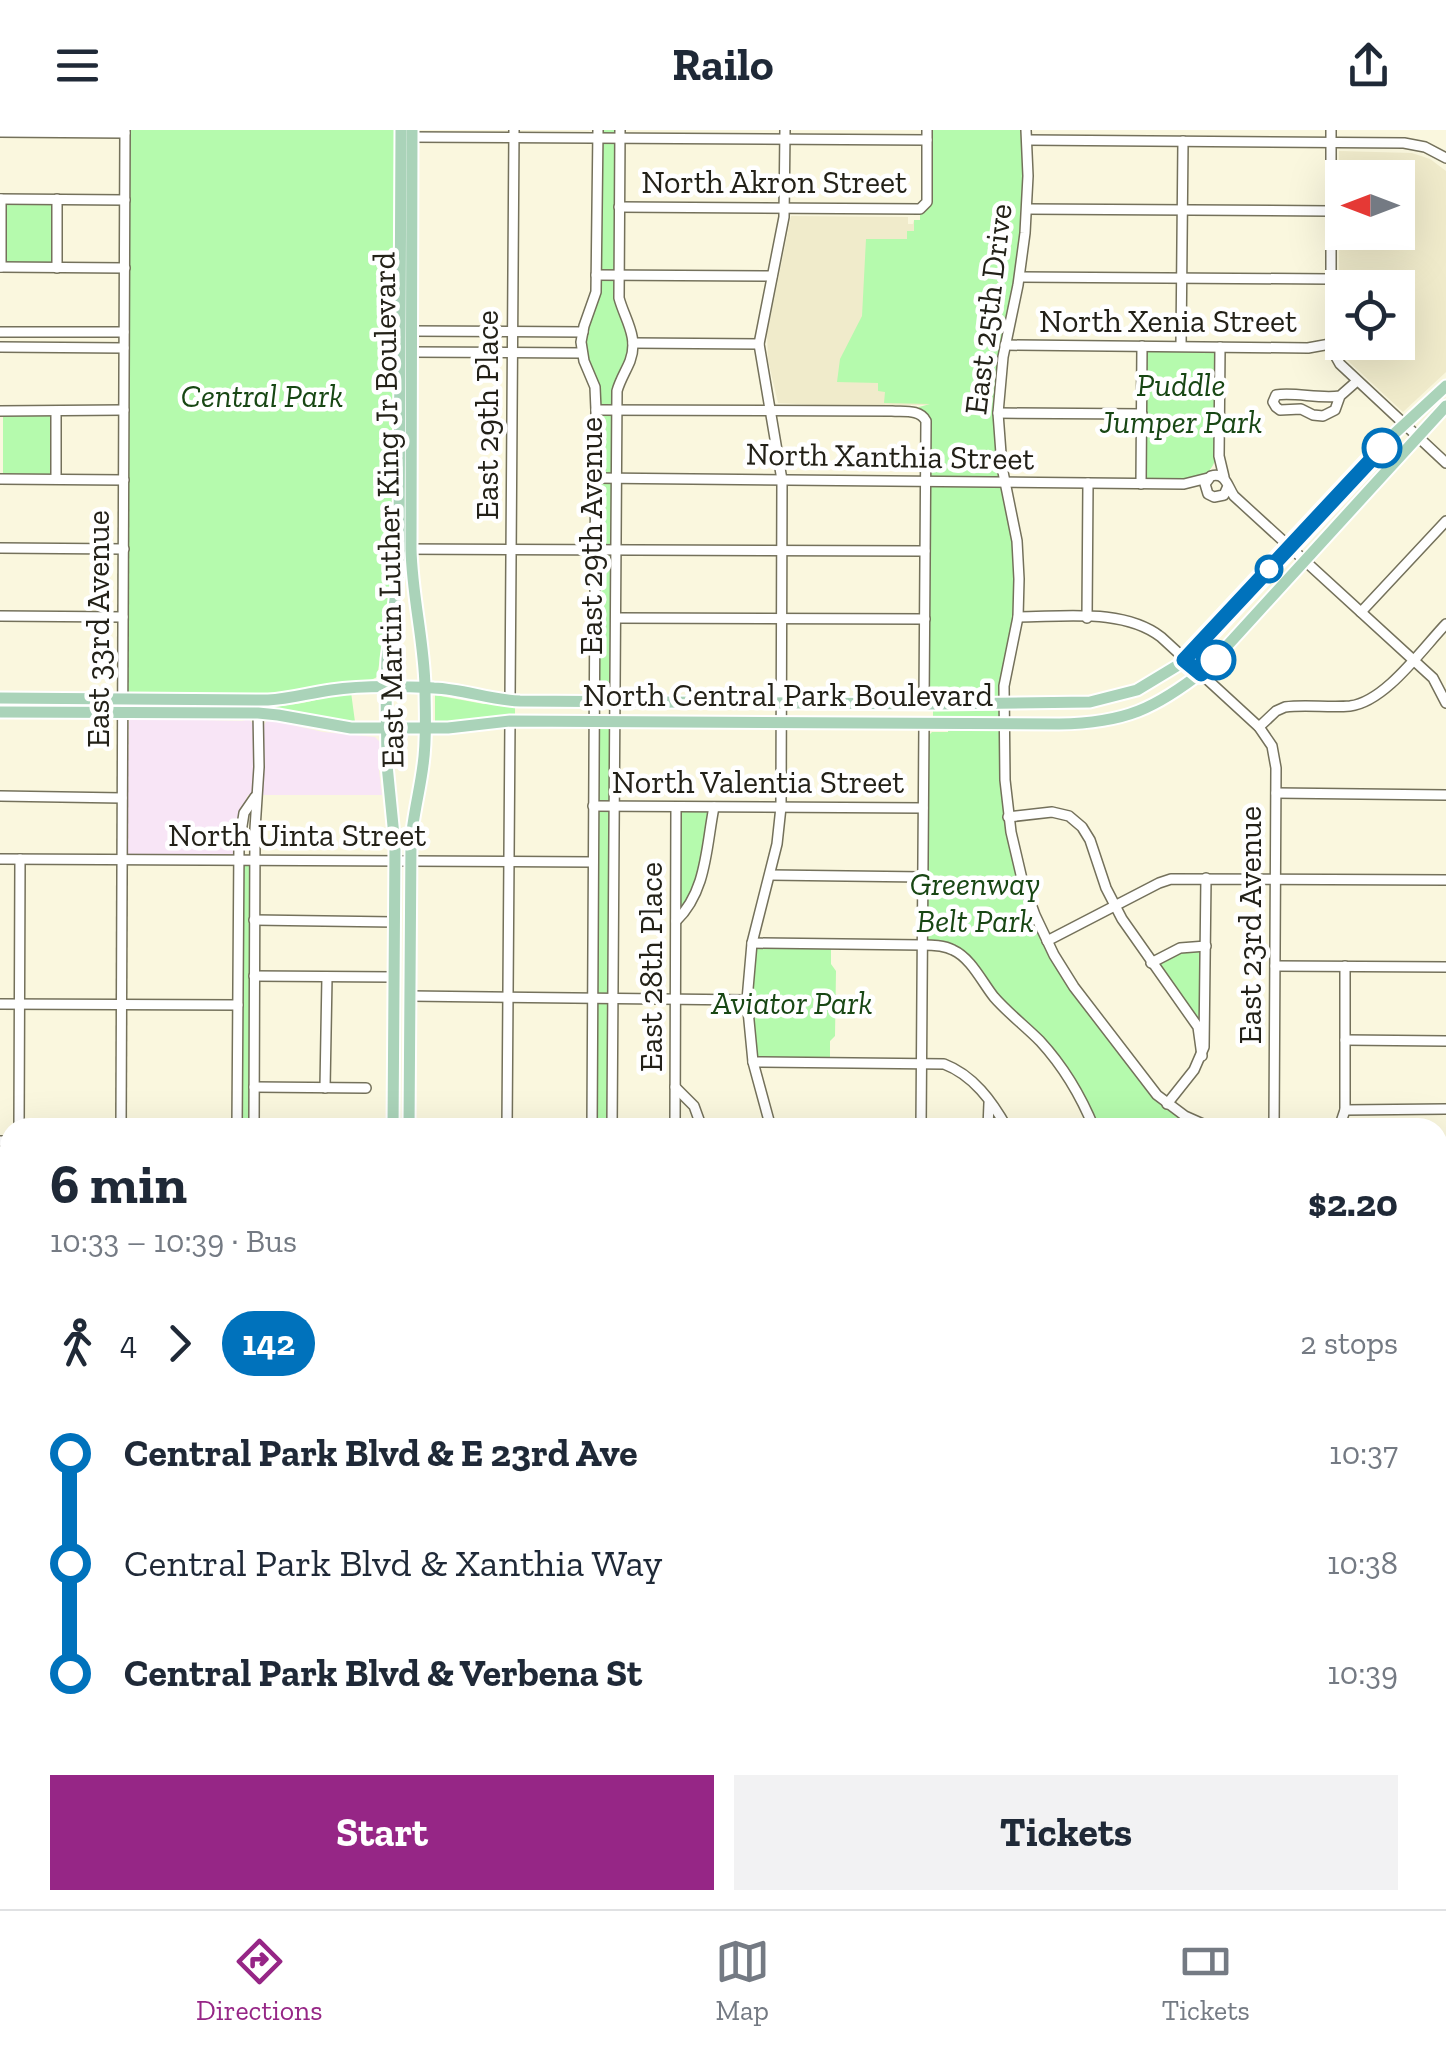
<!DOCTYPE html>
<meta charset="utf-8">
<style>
body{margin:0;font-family:"Zilla Slab",serif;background:#f2f2f3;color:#1f2937;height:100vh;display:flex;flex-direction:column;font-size:38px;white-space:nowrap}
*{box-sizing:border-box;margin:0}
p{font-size:32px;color:#747a83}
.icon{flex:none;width:55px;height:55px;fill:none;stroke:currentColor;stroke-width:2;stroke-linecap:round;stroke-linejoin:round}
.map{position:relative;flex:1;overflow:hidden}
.panel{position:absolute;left:0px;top:988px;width:1448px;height:792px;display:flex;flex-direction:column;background:#fff;border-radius:30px 30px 0 0;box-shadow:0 10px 40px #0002}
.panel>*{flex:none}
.badge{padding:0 20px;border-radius:32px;font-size:35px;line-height:65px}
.needle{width:65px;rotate:270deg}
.tools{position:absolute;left:1325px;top:30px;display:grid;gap:20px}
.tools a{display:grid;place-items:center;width:90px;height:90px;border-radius:0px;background:#fff;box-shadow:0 10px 40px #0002;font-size:50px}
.map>.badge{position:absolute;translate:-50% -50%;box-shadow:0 0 0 5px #fff}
.legs{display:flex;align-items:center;gap:15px;height:110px;padding:0 50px;font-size:32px}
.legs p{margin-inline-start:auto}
.overview{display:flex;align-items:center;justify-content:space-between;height:170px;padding:0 50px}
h1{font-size:55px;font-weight:800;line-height:75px}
.action{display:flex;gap:20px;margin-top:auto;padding:20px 50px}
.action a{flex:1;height:115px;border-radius:0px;background:#962686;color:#fff;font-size:40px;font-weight:800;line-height:115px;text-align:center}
.action a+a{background:#f2f2f3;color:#1f2937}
ul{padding:0 50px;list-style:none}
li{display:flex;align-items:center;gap:35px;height:110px;font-size:38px}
li i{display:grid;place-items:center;width:15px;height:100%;margin:0 12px;background:currentColor}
li i::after{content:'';width:25px;height:25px;margin:-12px;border:8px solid;border-radius:50%;background:#fff}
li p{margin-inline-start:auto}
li:first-child i{background:linear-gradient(#0000 50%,currentColor 0)}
li:last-child i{background:linear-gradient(currentColor 50%,#0000 0)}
header{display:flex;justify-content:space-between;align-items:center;height:130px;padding:0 50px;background:#fff;font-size:45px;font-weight:800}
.tab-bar{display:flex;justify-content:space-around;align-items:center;height:140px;border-top:2px solid #e0e1e3;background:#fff;font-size:28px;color:#747a83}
.tab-bar a{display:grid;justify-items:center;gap:5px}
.tab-bar .on{color:#962686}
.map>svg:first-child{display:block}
.commercial{fill:#f8e5f6}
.built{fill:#f0ebcb;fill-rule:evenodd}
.green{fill:#b5faad}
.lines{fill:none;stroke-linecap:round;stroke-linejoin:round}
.minor-casing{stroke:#74715b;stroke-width:12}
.major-casing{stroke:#fff;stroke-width:15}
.minor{stroke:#fff;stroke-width:9}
.major{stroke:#aad3b9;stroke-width:11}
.line-1-casing{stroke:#fff;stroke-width:22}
.line-1{stroke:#0072bc;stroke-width:15}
.stop-1-dot{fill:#fff;stroke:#0072bc;stroke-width:5}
.labels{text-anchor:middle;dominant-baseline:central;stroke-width:9;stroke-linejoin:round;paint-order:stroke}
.street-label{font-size:32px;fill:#232118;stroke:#fff}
.park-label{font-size:32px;font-style:italic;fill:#184714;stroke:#fff}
</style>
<header><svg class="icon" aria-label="menu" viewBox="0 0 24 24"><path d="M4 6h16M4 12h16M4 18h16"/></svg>Railo<svg class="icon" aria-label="share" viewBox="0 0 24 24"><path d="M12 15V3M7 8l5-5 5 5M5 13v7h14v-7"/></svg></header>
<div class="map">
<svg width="1446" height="1779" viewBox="0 0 1446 1779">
<rect width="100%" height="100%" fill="#faf7de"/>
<g class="commercial">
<path d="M132,588L242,591L249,589L254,595H264L267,590L272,589L275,591L323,602L375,607L380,612L379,641L382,665H248L239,685L235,705L234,724L131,726L126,722L129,591Z"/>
<path d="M0,1201L10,1202V1475L0,1474Z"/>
</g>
<g class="built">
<path d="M1339,21L1412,23L1430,29L1446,41V242L1403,282L1345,228L1339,216ZM1342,48H1398V102H1342ZM1342,158H1398V212H1342Z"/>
<path d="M791,86L908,87V94H913L914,90H932L930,275H815L778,273L768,230L767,204Z"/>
<rect x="0" y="1019" width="10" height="168"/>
</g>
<g class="green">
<path d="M129,0H397L394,444L377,547L371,550L335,553L280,565L128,563Z"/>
<path d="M598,0H620L619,168L633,206L620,251L612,547L608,564H603L600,561L597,502L596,280L581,212L593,175Z"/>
<path d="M927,0H1026L1028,46L998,283L1019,449L1004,549L1008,689L1031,773L1070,851L1167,974L1213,997H1094L1066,944L956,821L922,815L928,606L932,602H948L949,591L933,589V578H949V566H937L924,562L926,292L918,283L919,277L930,274L884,273L885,262L878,261V253L837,252L840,229L862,186L866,109H907V101H914V90H920V79L925,77Z"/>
<rect x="5" y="75" width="48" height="59"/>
<path d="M1146,221H1216V326C1210,359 1170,350 1145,349Z"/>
<path d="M3,284H52V346L3,345Z"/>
<path d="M351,562L355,592L311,584L269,580C279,575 290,575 302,573C318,570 334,565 351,562Z"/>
<path d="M435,565L484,574H515V588L435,596Z"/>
<path d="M595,591H615L612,997L592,998Z"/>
<path d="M676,677H714L698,756L676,791Z"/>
<path d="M242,734H251L250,997L240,998Z"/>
<path d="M752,813L831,814V834L836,841L835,906L830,911V932H753L749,906Z"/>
<path d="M1206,816L1203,888L1194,890L1151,833L1180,818Z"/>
</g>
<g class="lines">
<defs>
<g id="minor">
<path d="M1026,0L1028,46L1025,103L1018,155L1003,227L998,283L1002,337L1017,411L1019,449L1018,487L1004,556L1005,650L1011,702L1022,749L1035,785L1054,825L1074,857L1157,965L1185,986L1212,998"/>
<path d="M1331,0V218L1340,234L1446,333"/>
<path d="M0,2L125,3"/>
<path d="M410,7L927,10"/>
<path d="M1027,10L1404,13L1425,17L1446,28"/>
<path d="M0,69L125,70"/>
<path d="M619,77L920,79L927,72V0"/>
<path d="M1027,79L1330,81"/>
<path d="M0,137L125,138"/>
<path d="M1,137V69"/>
<path d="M57,138V69"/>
<path d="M596,145L772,146"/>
<path d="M1020,147L1330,149"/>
<path d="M411,201L583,202"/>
<path d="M0,202H124"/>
<path d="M633,213L759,214"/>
<path d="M1005,215L1308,218L1330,214"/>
<path d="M1181,216L1183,11"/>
<path d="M0,217L124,218"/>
<path d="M1220,217L1219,326L1224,347"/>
<path d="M411,222L582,223"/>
<path d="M1340,266L1335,280L1323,286L1313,285L1301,279L1280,280L1276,277L1273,272L1276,265C1295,262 1319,269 1340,266L1357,251"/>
<path d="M596,280L892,281C904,282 920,279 926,291L924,573"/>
<path d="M0,281L124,280"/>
<path d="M998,283L1142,284"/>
<path d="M595,348L1184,354L1208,348"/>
<path d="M0,349L124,350"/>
<path d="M56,349V281"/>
<path d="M1141,354L1142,216"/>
<path d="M1228,356L1224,365L1214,367L1208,364L1205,354L1211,346C1226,342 1227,356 1234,366L1433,548L1446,573"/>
<path d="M0,418L124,419"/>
<path d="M399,419L925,421"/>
<path d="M1361,482L1446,391"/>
<path d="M0,486L123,487"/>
<path d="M1018,487C1064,487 1123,478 1161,507L1259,597L1272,616L1276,638L1274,998"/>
<path d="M617,488L925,489"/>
<path d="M1087,488L1088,353"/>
<path d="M510,570L514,0"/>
<path d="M1259,597L1276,581L1285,577C1306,574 1328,578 1350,576C1385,572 1422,519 1446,494"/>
<path d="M1276,663L1446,665"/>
<path d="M0,666L122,668"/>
<path d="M593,676L923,678"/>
<path d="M1008,687L1052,682L1069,686L1082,697L1090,710L1106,758L1122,789L1198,897L1202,926"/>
<path d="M0,729L593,732"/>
<path d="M770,745L923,747"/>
<path d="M254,790L394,792"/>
<path d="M676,791C707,761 706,717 714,677"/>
<path d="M1047,811L1159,753L1171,749L1446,750"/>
<path d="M752,813L922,815C932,815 944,815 953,820C971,828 982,852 994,867C1008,883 1025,896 1040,911C1063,936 1081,966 1094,998"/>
<path d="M1151,833L1180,818L1206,816"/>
<path d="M1275,836L1446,837"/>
<path d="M254,846L393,847"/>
<path d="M410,866L747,870"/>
<path d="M0,874L238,875"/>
<path d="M1345,910L1446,911"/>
<path d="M753,932L944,934C973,945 992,971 1007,998"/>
<path d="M254,957L366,958"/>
<path d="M675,957L694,976L702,998"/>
<path d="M325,958L327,847"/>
<path d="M1167,974L1194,940L1204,917L1206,748"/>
<path d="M1345,980L1446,979"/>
<path d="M19,998L20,729"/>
<path d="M121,998L125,0"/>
<path d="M237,998L239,715L244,683L255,667"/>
<path d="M254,998L255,699L259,637L258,581"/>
<path d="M507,998L510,591"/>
<path d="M592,998L596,280L595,257L584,231L581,212L584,196L596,162L598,0"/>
<path d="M612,998L617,261C620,250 626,241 630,231C639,207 625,190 619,168L620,0"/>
<path d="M675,998L676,677"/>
<path d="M771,998L753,932L747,870L752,813L777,714L781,677L782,350L759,214L784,87L785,0"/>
<path d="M921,998L924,594"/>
<path d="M988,998L989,973"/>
<path d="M1339,998L1345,980V836"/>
<path d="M0,1011H10"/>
<path d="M1438,1092L1446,1094"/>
<path d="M1438,1187H1446"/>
<path d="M0,1196H10"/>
<path d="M0,1622H10"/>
<path d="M1438,1623H1446"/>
<path d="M0,1708H10"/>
<path d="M1438,1709H1446"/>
<path d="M46,1770V1779"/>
<path d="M392,1770V1779"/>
<path d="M566,1770V1779"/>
<path d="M918,1770V1779"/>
<path d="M1045,1770V1779"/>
<path d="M1273,1770V1779"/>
<path d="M1388,1770V1779"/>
<path d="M1159,1779V1770"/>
</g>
<g id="major">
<path d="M0,568L268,570C290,569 309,563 331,560C364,555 400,556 434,558C463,559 490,570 520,571L937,574L1090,572L1137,560L1180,534L1394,304L1446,256"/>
<path d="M0,582L258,583L278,585L351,598H448L510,591L1059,594C1125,593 1155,579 1206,539L1446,276"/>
<path d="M393,998L395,716L387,635L386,557L387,529L398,447L399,419L401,0"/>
<path d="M409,998L411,711C413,685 420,660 423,635C427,609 425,583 425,557C424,510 412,466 411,419L412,0"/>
<path d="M0,1483H10"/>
<path d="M0,1533H10"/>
<path d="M1438,1534H1446"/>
<path d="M223,1779V1770"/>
<path d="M238,1779V1770"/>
</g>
</defs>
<use href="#minor" class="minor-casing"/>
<use href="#major" class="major-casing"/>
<use href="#minor" class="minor"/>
<use href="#major" class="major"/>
</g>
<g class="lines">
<defs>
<path id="line-1" d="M1216,530L1201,544L1184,530L1382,318"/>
</defs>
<use href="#line-1" class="line-1-casing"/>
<use href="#line-1" class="line-1"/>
</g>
<g class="stop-1-dot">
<circle cx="1382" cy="318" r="18"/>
<circle cx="1269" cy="439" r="12"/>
<circle cx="1216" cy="530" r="18"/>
</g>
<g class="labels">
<g class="street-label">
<text x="774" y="52">North Akron Street</text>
<text transform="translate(988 179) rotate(-83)">East 25th Drive</text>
<text x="1168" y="191">North Xenia Street</text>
<text transform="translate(487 285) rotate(-90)">East 29th Place</text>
<text transform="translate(890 326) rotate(1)">North Xanthia Street</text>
<text transform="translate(388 380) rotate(-91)">East Martin Luther King Jr Boulevard</text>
<text transform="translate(591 406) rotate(-90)">East 29th Avenue</text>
<text transform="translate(98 499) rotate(-90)">East 33rd Avenue</text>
<text x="788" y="565">North Central Park Boulevard</text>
<text x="758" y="652">North Valentia Street</text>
<text x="297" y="705">North Uinta Street</text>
<text transform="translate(1250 795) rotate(-90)">East 23rd Avenue</text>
<text transform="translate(651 837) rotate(-90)">East 28th Place</text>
</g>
<g class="park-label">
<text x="1181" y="255">Puddle<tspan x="1181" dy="37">Jumper Park</tspan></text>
<text x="262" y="266">Central Park</text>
<text x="975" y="754">Greenway<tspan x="975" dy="37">Belt Park</tspan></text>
<text x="792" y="873">Aviator Park</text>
</g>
</g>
</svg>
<div class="tools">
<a><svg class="needle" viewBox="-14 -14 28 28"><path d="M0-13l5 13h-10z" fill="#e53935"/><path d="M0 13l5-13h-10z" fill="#747a83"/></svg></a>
<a><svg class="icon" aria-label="locate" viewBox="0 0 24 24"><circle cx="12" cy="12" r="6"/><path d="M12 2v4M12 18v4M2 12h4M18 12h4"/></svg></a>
</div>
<section class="panel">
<div class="overview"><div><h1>6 min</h1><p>10:33 – 10:39 · Bus</p></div><b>$2.20</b></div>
<div class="legs"><svg class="icon" aria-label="walk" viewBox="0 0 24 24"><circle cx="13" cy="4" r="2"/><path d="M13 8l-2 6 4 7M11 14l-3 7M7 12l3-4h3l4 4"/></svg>4<svg class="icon" aria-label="forward" viewBox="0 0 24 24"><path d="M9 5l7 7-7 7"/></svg><b class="badge" style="background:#0072bc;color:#fff">142</b><p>2 stops</p></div>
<ul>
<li><i style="color:#0072bc"></i><b>Central Park Blvd &amp; E 23rd Ave</b><p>10:37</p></li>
<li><i style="color:#0072bc"></i><span>Central Park Blvd &amp; Xanthia Way</span><p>10:38</p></li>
<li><i style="color:#0072bc"></i><b>Central Park Blvd &amp; Verbena St</b><p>10:39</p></li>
</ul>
<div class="action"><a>Start</a><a>Tickets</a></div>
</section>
</div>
<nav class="tab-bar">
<a class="on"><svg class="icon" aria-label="directions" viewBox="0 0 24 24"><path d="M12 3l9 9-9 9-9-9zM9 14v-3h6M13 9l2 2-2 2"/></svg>Directions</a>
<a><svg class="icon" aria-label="map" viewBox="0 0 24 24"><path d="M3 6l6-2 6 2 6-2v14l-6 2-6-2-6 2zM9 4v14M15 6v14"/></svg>Map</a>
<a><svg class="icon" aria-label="tickets" viewBox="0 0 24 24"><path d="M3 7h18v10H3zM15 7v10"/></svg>Tickets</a>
</nav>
